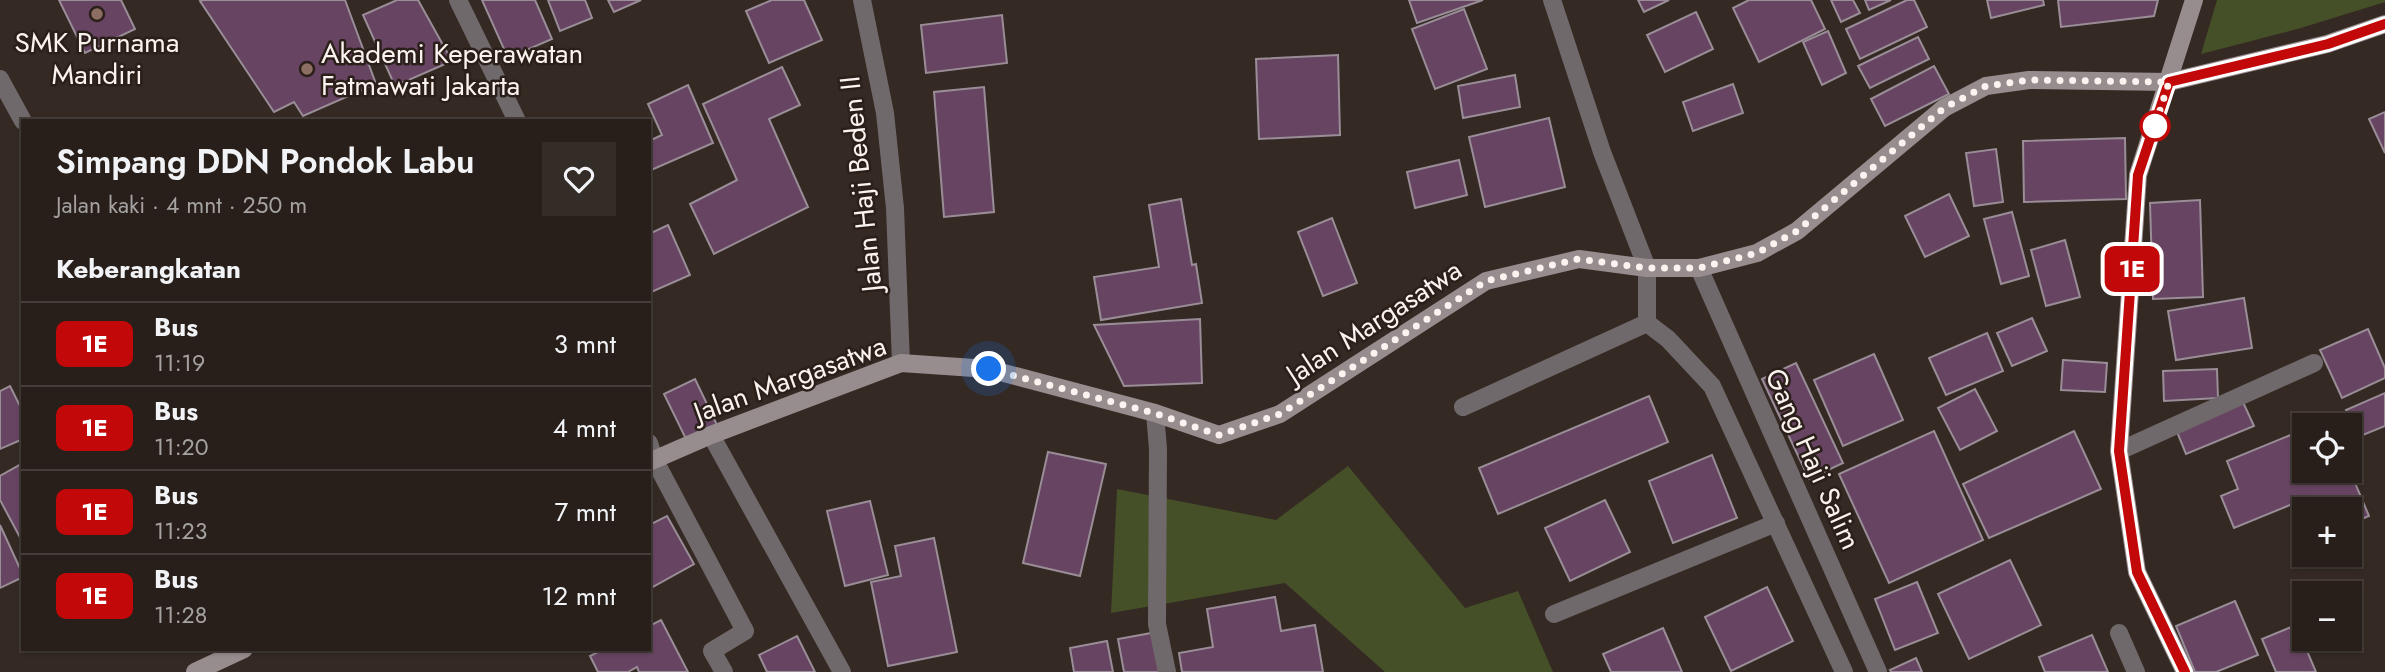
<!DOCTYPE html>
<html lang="id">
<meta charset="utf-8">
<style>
body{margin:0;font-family:Jost,sans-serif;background:#342c27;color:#f1f3f6;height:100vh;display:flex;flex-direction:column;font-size:26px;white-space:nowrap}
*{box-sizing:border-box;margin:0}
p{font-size:23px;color:#a5a2a2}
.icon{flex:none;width:38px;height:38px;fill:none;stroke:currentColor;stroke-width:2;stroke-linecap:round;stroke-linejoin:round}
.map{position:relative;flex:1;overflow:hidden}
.sheet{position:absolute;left:21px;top:119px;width:630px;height:532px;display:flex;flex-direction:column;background:#281f1a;border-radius:0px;box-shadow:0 2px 5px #0004,0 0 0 2px #443d39}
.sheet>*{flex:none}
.badge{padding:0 14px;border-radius:10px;font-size:24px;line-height:46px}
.fabs{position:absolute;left:2292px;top:413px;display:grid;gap:14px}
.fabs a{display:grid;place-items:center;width:70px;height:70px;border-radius:0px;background:#281f1a;box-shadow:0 2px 5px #0004,0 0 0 2px #443d39;font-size:35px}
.you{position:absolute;width:35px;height:35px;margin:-18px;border:5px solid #fff;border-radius:50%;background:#1a73e8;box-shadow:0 0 0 10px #1a73e833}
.map>.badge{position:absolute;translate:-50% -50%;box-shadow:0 0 0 4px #fff}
h2{padding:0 35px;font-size:26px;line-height:63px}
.round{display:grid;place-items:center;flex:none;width:74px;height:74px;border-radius:0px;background:#342c27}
.summary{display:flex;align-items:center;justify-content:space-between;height:119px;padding:0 35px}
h1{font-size:33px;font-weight:600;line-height:52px}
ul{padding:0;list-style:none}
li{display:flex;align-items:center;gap:21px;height:84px;padding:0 35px;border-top:2px solid #443d39}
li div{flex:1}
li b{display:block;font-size:26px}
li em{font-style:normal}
li .badge{min-width:77px;font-weight:700;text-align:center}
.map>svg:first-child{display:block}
.green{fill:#454f28}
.building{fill:#674461;stroke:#998d97;stroke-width:2}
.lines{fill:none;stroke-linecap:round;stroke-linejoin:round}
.lane{stroke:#70696b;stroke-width:18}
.street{stroke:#70696b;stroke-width:18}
.secondary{stroke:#978c8e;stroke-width:18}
.line-casing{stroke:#fff;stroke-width:16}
.line{stroke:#c20809;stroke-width:10}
.walk{stroke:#fbf3ef;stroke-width:7;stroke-dasharray:0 12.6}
.education-dot{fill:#8d6e63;stroke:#2b1f1a;stroke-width:2.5}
.stop-dot{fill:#fff;stroke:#c20809;stroke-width:3.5}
.labels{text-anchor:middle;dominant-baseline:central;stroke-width:5;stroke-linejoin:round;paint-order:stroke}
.poi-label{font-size:28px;fill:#fbf3ef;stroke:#2b1f1a}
.street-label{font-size:28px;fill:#fbf3ef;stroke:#2b1f1a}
</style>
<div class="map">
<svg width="2385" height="672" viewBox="0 0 2385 672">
<rect width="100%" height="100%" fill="#352923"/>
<g class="green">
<path d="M2217,0H2385V2L2301,28L2201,54Z"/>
<path d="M1348,466L1465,608L1518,591L1553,672H1385L1285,583L1111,613L1117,489L1276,520Z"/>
</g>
<g class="building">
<path d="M59,0H121L135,29L85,53Z"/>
<path d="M203,0H345L376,84L303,116L294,102L274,112L200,1Z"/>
<path d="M397,0H418L452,61L395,86L363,15Z"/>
<path d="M482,0H535L552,39L508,58Z"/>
<path d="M548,0H585L592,18L560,31Z"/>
<path d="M608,0H641L614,12Z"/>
<path d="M772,0H804L822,40L769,63L746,11Z"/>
<path d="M1409,0H1483L1417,23Z"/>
<path d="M1638,0H1669L1644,12Z"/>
<path d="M1749,0H1811L1825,29L1759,62L1733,8Z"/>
<path d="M1831,0H1853L1860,13L1841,22Z"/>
<path d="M1865,0H1891L1869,10Z"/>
<path d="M1907,0H1914L1927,27L1860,59L1846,29Z"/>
<path d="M1987,0H2043L2044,5L1991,18Z"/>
<path d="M2058,0H2158L2154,16L2061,27Z"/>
<path d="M1464,9L1487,69L1435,89L1412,29Z"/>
<path d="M1696,12L1713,49L1665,72L1647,35Z"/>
<path d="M1002,15L1007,63L926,73L921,25Z"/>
<path d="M1828,31L1846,73L1822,85L1803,42Z"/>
<path d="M1918,37L1929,59L1870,88L1858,66Z"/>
<path d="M1338,55L1340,135L1259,139L1256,59Z"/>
<path d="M1934,66L1949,94L1885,126L1871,99Z"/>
<path d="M782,67L800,105L769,119L808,207L714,254L690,204L737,180L703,104Z"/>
<path d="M1515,75L1520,107L1463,118L1458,86Z"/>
<path d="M1733,84L1743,113L1693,131L1683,102Z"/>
<path d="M688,85L713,143L649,171V141L662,135L648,104Z"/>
<path d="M984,87L994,212L944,217L934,92Z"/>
<path d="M2385,112V153L2369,119Z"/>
<path d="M1549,118L1565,187L1485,207L1469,137Z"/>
<path d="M2125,138L2126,199L2024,202L2023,141Z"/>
<path d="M1996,149L2003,202L1974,206L1966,153Z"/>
<path d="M1459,160L1467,195L1415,208L1407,172Z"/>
<path d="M1949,194L1969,236L1925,257L1905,216Z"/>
<path d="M1181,199L1192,265L1196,264L1202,303L1101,320L1094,277L1159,267L1149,205Z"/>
<path d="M2200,200L2203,297L2153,299L2150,203Z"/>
<path d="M2012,212L2029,276L2001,284L1984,219Z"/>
<path d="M1332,218L1357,283L1323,296L1298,232Z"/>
<path d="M668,225L690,275L649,293V234Z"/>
<path d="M2065,240L2080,297L2046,306L2031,250Z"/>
<path d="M2244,298L2252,348L2176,360L2168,311Z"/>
<path d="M2032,318L2047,351L2012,366L1997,333Z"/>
<path d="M1200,319L1202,383L1124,386L1094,325Z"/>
<path d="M2368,329L2385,368V378L2342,398L2320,350Z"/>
<path d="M1987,333L2003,371L1946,395L1929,358Z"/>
<path d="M1874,354L1903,420L1843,446L1814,380Z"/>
<path d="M2063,360L2107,363L2105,392L2061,390Z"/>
<path d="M1796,363L1843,463L1809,479L1762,379Z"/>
<path d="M2217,369L2218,398L2164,401L2163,371Z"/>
<path d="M695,379L717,425L686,439L664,394Z"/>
<path d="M10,386L23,412V439L0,449V391Z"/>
<path d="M1975,389L1997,431L1960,450L1938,408Z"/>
<path d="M2385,393V426L2358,437L2346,410Z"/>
<path d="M1649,396L1668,442L1498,514L1479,468Z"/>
<path d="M2242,400L2254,426L2186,454L2175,427Z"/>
<path d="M2305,429V471H2350L2369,516L2350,524V509H2317L2312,496L2234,528L2221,496L2238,489L2227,461Z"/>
<path d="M1934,431L1983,540L1889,583L1839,474Z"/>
<path d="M2074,431L2101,489L1989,538L1963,484Z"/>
<path d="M1048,452L1106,464L1080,576L1023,563Z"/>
<path d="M1712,455L1737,518L1673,543L1649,481Z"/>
<path d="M23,463V543L0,500V476Z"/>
<path d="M1605,500L1630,552L1570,581L1545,528Z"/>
<path d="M870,501L888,575L845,586L827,511Z"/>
<path d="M667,516L694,564L649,589V525Z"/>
<path d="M0,525L23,575V577L0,588Z"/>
<path d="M934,538L957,652L888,666L871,582L901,576L895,546Z"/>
<path d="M2010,560L2041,625L1969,659L1938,594Z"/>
<path d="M1917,582L1938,633L1895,650L1875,599Z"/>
<path d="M1767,587L1793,641L1731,671L1705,617Z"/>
<path d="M1275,597L1281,631L1315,625L1323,672H1182L1179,653L1213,647L1207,609Z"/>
<path d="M2235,601L2258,655L2216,672H2195L2176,626Z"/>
<path d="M661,620L688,672H639L637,667L628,672H598L590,656L604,649H649V626Z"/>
<path d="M2296,625L2316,672H2276L2262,639Z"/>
<path d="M1663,628L1682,672H1611L1603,654Z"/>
<path d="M1157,632L1164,672H1124L1118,639Z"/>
<path d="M2092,635L2108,672H2045L2039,657Z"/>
<path d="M797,636L815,672H767L759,655Z"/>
<path d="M1107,641L1113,672H1074L1070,648Z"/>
<path d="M1916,658L1922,672H1891L1890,670Z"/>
</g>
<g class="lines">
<g class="lane">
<path d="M711,435L842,672"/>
<path d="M2119,633L2136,672"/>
</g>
<g class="street">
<path d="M458,0L517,121"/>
<path d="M862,0L885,113L895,208L901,363"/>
<path d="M1552,0L1602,152L1647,268V323L1668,339L1712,386L1844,672"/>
<path d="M0,79L23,121"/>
<path d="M1699,268L1878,672"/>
<path d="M1463,407L1647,323"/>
<path d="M1155,413L1158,449L1157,624L1167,672"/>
<path d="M649,443L654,459L745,631L712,651L724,672"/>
<path d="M2119,451L2314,363"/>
<path d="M1554,614L1776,523"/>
</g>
<g class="secondary">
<path d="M649,462L711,435L901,363L989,369L1155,413L1219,435L1280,414L1486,281L1579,259L1647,268H1699L1757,253L1797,231L1944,108L1986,86L2029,80L2169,82L2327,44L2385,24"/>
<path d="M195,672L244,649"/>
<path d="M2185,672L2137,572L2119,451L2138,175L2194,0"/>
</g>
</g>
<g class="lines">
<defs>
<path id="line" d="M2185,672L2137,572L2119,451L2138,175L2169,82L2328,44L2385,24"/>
</defs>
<use href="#line" class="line-casing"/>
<use href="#line" class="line"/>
<path class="walk" d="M989,369L1154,413L1219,435L1280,414L1486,281L1578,259L1647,268H1699L1757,253L1797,231L1944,108L1986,86L2029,80L2169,82L2154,129L2155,126"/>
</g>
<g class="education-dot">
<circle cx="97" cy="14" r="7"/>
<circle cx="307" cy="69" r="7"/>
</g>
<circle class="stop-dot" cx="2155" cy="126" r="14"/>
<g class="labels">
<g class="poi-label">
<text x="97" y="42">SMK Purnama<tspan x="97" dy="32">Mandiri</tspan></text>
<text x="321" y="53" text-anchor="start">Akademi Keperawatan<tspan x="321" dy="32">Fatmawati Jakarta</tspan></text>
</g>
<g class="street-label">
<text transform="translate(861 184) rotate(-96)">Jalan Haji Beden II</text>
<text transform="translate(1374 322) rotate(-33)">Jalan Margasatwa</text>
<text transform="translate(790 379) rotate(-20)">Jalan Margasatwa</text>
<text transform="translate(1813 459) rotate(66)">Gang Haji Salim</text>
</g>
</g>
</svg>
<div class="fabs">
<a><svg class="icon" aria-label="locate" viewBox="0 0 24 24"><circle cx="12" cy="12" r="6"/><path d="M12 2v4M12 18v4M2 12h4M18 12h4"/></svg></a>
<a>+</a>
<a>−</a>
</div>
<div class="you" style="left:989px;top:369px"></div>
<b class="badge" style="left:2132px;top:269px;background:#c20809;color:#fff">1E</b>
<section class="sheet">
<div class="summary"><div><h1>Simpang DDN Pondok Labu</h1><p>Jalan kaki · 4 mnt · 250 m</p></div><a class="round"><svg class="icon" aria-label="heart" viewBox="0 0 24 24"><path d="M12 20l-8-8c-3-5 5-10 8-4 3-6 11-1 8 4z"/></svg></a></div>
<h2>Keberangkatan</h2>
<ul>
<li><span class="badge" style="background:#c20809;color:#fff">1E</span><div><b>Bus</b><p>11:19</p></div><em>3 mnt</em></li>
<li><span class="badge" style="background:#c20809;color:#fff">1E</span><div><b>Bus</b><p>11:20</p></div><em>4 mnt</em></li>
<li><span class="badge" style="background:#c20809;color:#fff">1E</span><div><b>Bus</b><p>11:23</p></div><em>7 mnt</em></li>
<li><span class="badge" style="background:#c20809;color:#fff">1E</span><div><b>Bus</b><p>11:28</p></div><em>12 mnt</em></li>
</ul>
</section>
</div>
